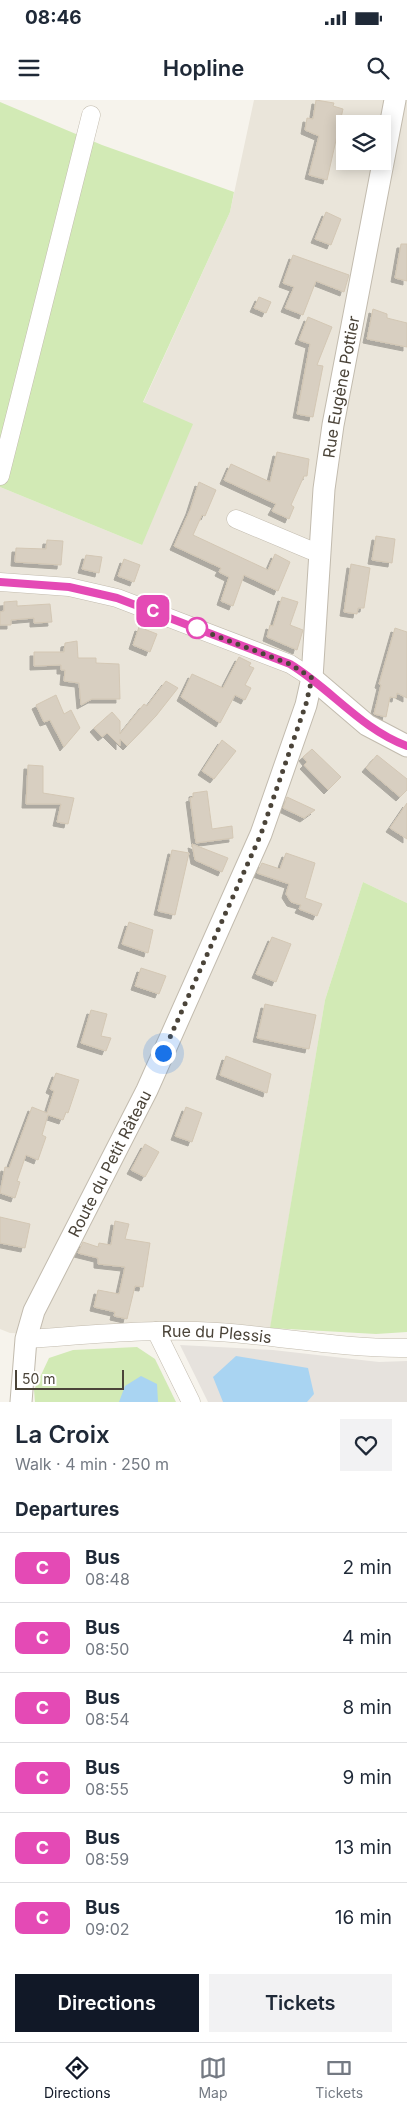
<!DOCTYPE html>
<meta charset="utf-8">
<style>
body{margin:0;font-family:Inter,sans-serif;background:#f2f2f3;color:#1f2937;height:100vh;display:flex;flex-direction:column;font-size:19px;white-space:nowrap}
*{box-sizing:border-box;margin:0}
p{font-size:16px;color:#747a83}
.icon{flex:none;width:28px;height:28px;fill:none;stroke:currentColor;stroke-width:2;stroke-linecap:round;stroke-linejoin:round}
.map{position:relative;height:1302px;overflow:hidden}
.panel{display:flex;flex-direction:column;background:#fff;flex:1}
.panel>*{flex:none}
.badge{padding:0 10px;border-radius:8px;font-size:18px;line-height:32px}
.controls{position:absolute;left:336px;top:15px;display:grid;gap:10px}
.controls a{display:grid;place-items:center;width:55px;height:55px;border-radius:0px;background:#fff;box-shadow:0 2px 12px #0003;font-size:25px}
.scale{position:absolute;left:15px;bottom:12px;width:109px;box-sizing:border-box;padding-left:5px;border:2px solid #4b4439;border-top:0;font-size:14px;line-height:18px;white-space:nowrap;color:#4b4439;-webkit-text-stroke:4px #fff;paint-order:stroke}
.you{position:absolute;width:25px;height:25px;margin:-12px;border:4px solid #fff;border-radius:50%;background:#1a73e8;box-shadow:0 0 0 8px #1a73e833}
.map>.badge{position:absolute;translate:-50% -50%;box-shadow:0 0 0 2px #fff}
h2{padding:0 15px;font-size:19px;line-height:45px}
.round{display:grid;place-items:center;flex:none;width:52px;height:52px;border-radius:0px;background:#f2f2f3}
.overview{display:flex;align-items:center;justify-content:space-between;height:85px;padding:0 15px}
h1{font-size:24px;font-weight:600;line-height:38px}
.cta{display:flex;gap:10px;margin-top:auto;padding:10px 15px}
.cta a{flex:1;height:58px;border-radius:0px;background:#111827;color:#fff;font-size:20px;font-weight:600;line-height:58px;text-align:center}
.cta a+a{background:#f2f2f3;color:#1f2937}
ul{padding:0;list-style:none}
li{display:flex;align-items:center;gap:15px;height:70px;padding:0 15px;border-top:1px solid #e0e1e3}
li div{flex:1}
li b{display:block;font-size:19px}
li em{font-style:normal}
li .badge{min-width:55px;font-weight:700;text-align:center}
.status{display:flex;justify-content:space-between;align-items:center;height:35px;padding:0 25px;background:#fff;direction:ltr}
.status svg{height:14px;fill:currentColor}
header{display:flex;justify-content:space-between;align-items:center;height:65px;padding:0 15px;background:#fff;font-size:22px;font-weight:600}
.menu{display:flex;justify-content:space-around;align-items:center;height:70px;border-top:1px solid #e0e1e3;background:#fff;font-size:14px;color:#747a83}
.menu a{display:grid;justify-items:center;gap:2px}
.menu .current{color:#111827}
.map>svg:first-child{display:block}
.residential{fill:#eae5da;fill-rule:evenodd}
.industrial{fill:#e6e2dd}
.green{fill:#d2eab5}
.water{fill:#a9d4f2}
.building{fill:#d8cfc1;stroke:#d3c7b4;filter:url(#shadow)}
.lines{fill:none;stroke-linecap:round;stroke-linejoin:round}
.minor-casing{stroke:#c2bbae;stroke-width:19}
.tertiary-casing{stroke:#c2bbae;stroke-width:23}
.minor{stroke:#fff;stroke-width:18}
.tertiary{stroke:#fff;stroke-width:21}
.line-casing{stroke:#fff;stroke-width:11}
.line{stroke:#e44ab5;stroke-width:8}
.walk{stroke:#4b4439;stroke-width:5;stroke-dasharray:0 9}
.stop-dot{fill:#fff;stroke:#e44ab5;stroke-width:2.5}
.labels{text-anchor:middle;dominant-baseline:central;stroke-width:5;stroke-linejoin:round;paint-order:stroke}
.street-label{font-size:16px;fill:#4b4439;stroke:#fff}
</style>
<div class="status"><b>08:46</b><svg viewBox="0 0 49 12"><path d="M0 12V9h3v3zM5 12V6h3v6zM10 12V3h3v9zM15 12V0h3v12zM26 1h20v11H26zM47 4h2v5h-2z"/></svg></div>
<header><svg class="icon" aria-label="menu" viewBox="0 0 24 24"><path d="M4 6h16M4 12h16M4 18h16"/></svg>Hopline<svg class="icon" aria-label="search" viewBox="0 0 24 24"><circle cx="10" cy="10" r="6"/><path d="M15 15l6 6"/></svg></header>
<div class="map">
<svg width="407" height="1302" viewBox="0 0 407 1302">
<defs>
<filter id="shadow"><feDropShadow dx="-4" dy="4" stdDeviation="0" flood-color="#0004"/></filter>
</defs>
<rect width="100%" height="100%" fill="#f6f3ec"/>
<path class="residential" d="M254,0H407V803L363,782L325,900L268,1242L10,1233L0,1229V387L142,445L143,303L230,112ZM345,24H382V61H345Z"/>
<path class="industrial" d="M180,1245L273,1250L379,1262L407,1261V1302H208Z"/>
<g class="green">
<path d="M0,2L102,45L234,92L230,112L143,302L193,324L142,445L0,387Z"/>
<path d="M363,782L407,803V1232L376,1234L270,1228L325,900Z"/>
<path d="M137,1247L155,1259L176,1302H35L34,1290L49,1258L73,1250Z"/>
</g>
<g class="water">
<path d="M236,1256L308,1268L314,1294L307,1302H223L213,1277Z"/>
<path d="M141,1276L157,1284L158,1302H119L125,1286Z"/>
</g>
<g class="building">
<path d="M316,0L334,3L333,6L343,9L327,80L309,75L319,36L305,30L307,18L313,19Z"/>
<path d="M326,112L341,119L331,145L315,139Z"/>
<path d="M401,144H407V181L395,178Z"/>
<path d="M293,155L349,175L344,192L316,181L303,215L285,208L294,187L283,183Z"/>
<path d="M259,197L271,202L266,213L254,208Z"/>
<path d="M373,209L387,214V218L407,223V247L367,239Z"/>
<path d="M308,217L332,227L317,265L323,266L313,317L297,314L310,244L299,240Z"/>
<path d="M277,352L309,359L307,376H304L291,405L294,407L289,419L272,411L276,404L224,380L231,364L270,382Z"/>
<path d="M199,382L216,390L205,416L202,415L193,435L268,470L275,454L290,462L278,491L244,475L233,506L221,501L229,477L219,472L221,468L174,446L190,410Z"/>
<path d="M376,436L395,439L392,463L372,460Z"/>
<path d="M47,440L63,441L61,465L15,462L16,448L46,449Z"/>
<path d="M86,455L102,457L99,473L82,469Z"/>
<path d="M124,459L140,465L134,482L118,476Z"/>
<path d="M351,464L370,468L364,508H358L357,514L344,512Z"/>
<path d="M282,497L298,502L290,525L303,530L297,550L267,537L270,525L273,526Z"/>
<path d="M17,501V506L50,504L52,522L34,523V518L11,520V525H0V512L4,511V502Z"/>
<path d="M139,527L157,534L150,552L133,545Z"/>
<path d="M395,528L407,532V598L397,593L396,598L390,597L386,617L374,614L381,585L379,584Z"/>
<path d="M77,541L78,558H96V563L119,564L120,599H92L81,605L79,583L64,581L65,570H61V565L34,566V552H64L65,543Z"/>
<path d="M239,557L251,563L249,566L254,568L245,585L251,588L245,600L235,595L220,623L181,597L192,574L223,588Z"/>
<path d="M166,581L178,588L156,616L127,646L120,639V646L107,633L102,637L94,628L112,612L120,621V634L144,604L147,606Z"/>
<path d="M56,595L64,614L71,610L80,628L64,647L50,620L44,622L36,605Z"/>
<path d="M222,640L236,651L214,679L202,671Z"/>
<path d="M312,649L341,677L328,690L304,665L307,662L303,657Z"/>
<path d="M377,655L407,679V690L400,697L366,668Z"/>
<path d="M28,665L43,666V693L74,698L68,724L57,722L61,704H26Z"/>
<path d="M207,691L212,729L232,726L233,738L196,743L190,698L193,697V693Z"/>
<path d="M287,697L315,710L304,718L283,708Z"/>
<path d="M407,703V739L390,728Z"/>
<path d="M192,744L228,758L222,772L195,760Z"/>
<path d="M172,750L189,753L175,815L158,811Z"/>
<path d="M286,753L315,763L305,798L322,804L317,816L299,809L301,805L291,802L286,794L289,784L257,773L262,763L280,769Z"/>
<path d="M129,822L153,830L148,853L122,844Z"/>
<path d="M272,837L291,844L276,882L256,874Z"/>
<path d="M141,868L166,876L159,894L135,886Z"/>
<path d="M265,904L316,915L309,949L257,938Z"/>
<path d="M91,910L107,914L101,936L111,938L106,951L81,943Z"/>
<path d="M226,956L271,974L267,993L220,975Z"/>
<path d="M56,973L79,980L68,1013L66,1012L63,1020L48,1015L42,1035L46,1037L38,1060L26,1055L17,1081L20,1082L15,1098L0,1093L5,1067L9,1068L32,1007L47,1013L54,991L50,989Z"/>
<path d="M186,1007L202,1013L192,1042L175,1036Z"/>
<path d="M145,1044L159,1052L145,1077L131,1070Z"/>
<path d="M0,1117L30,1124L25,1148L0,1143Z"/>
<path d="M115,1121L129,1124L125,1139L150,1143L143,1187L135,1186L127,1219L114,1216L115,1212L94,1207L98,1190L119,1194L125,1167L98,1164V1158L78,1153L83,1142L98,1147L99,1143L111,1145Z"/>
</g>
<g class="lines">
<defs>
<g id="minor">
<path d="M0,376L91,15"/>
<path d="M236,419L310,450L319,451"/>
<path d="M0,482L69,487L117,498L290,564L312,578"/>
<path d="M156,1231L191,1302"/>
<path id="s1" d="M26,1239C89,1235 153,1228 217,1232C280,1236 343,1249 407,1248"/>
</g>
<g id="tertiary">
<path d="M312,578L367,625L407,646"/>
<path id="s2" d="M21,1302L26,1239L34,1211L147,990L261,734L306,605L312,578L324,389L333,325L395,0"/>
</g>
</defs>
<use href="#minor" class="minor-casing"/>
<use href="#tertiary" class="tertiary-casing"/>
<use href="#minor" class="minor"/>
<use href="#tertiary" class="tertiary"/>
</g>
<g class="lines">
<defs>
<path id="line" d="M0,482L69,487L117,498L290,564C331,589 361,629 407,646"/>
</defs>
<use href="#line" class="line-casing"/>
<use href="#line" class="line"/>
<path class="walk" d="M163,953L261,734L306,604L312,578L290,564L190,526L197,528"/>
</g>
<circle class="stop-dot" cx="197" cy="528" r="10"/>
<g class="labels">
<g class="street-label">
<text stroke="none"><textPath href="#s2" startOffset="1078">Rue Eugène Pottier</textPath></text>
<text stroke="none"><textPath href="#s2" startOffset="258">Route du Petit Râteau</textPath></text>
<text stroke="none"><textPath href="#s1" startOffset="191">Rue du Plessis</textPath></text>
</g>
</g>
</svg>
<div class="controls">
<a><svg class="icon" aria-label="layers" viewBox="0 0 24 24"><path d="M12 4l9 5-9 5-9-5zM3 14l9 5 9-5"/></svg></a>
</div>
<div class="scale">50 m</div>
<div class="you" style="left:163px;top:953px"></div>
<b class="badge" style="left:153px;top:511px;background:#e44ab5;color:#fff">C</b>
</div>
<section class="panel">
<div class="overview"><div><h1>La Croix</h1><p>Walk · 4 min · 250 m</p></div><a class="round"><svg class="icon" aria-label="heart" viewBox="0 0 24 24"><path d="M12 20l-8-8c-3-5 5-10 8-4 3-6 11-1 8 4z"/></svg></a></div>
<h2>Departures</h2>
<ul>
<li><span class="badge" style="background:#e44ab5;color:#fff">C</span><div><b>Bus</b><p>08:48</p></div><em>2 min</em></li>
<li><span class="badge" style="background:#e44ab5;color:#fff">C</span><div><b>Bus</b><p>08:50</p></div><em>4 min</em></li>
<li><span class="badge" style="background:#e44ab5;color:#fff">C</span><div><b>Bus</b><p>08:54</p></div><em>8 min</em></li>
<li><span class="badge" style="background:#e44ab5;color:#fff">C</span><div><b>Bus</b><p>08:55</p></div><em>9 min</em></li>
<li><span class="badge" style="background:#e44ab5;color:#fff">C</span><div><b>Bus</b><p>08:59</p></div><em>13 min</em></li>
<li><span class="badge" style="background:#e44ab5;color:#fff">C</span><div><b>Bus</b><p>09:02</p></div><em>16 min</em></li>
</ul>
<div class="cta"><a>Directions</a><a>Tickets</a></div>
</section>
<nav class="menu">
<a class="current"><svg class="icon" aria-label="directions" viewBox="0 0 24 24"><path d="M12 3l9 9-9 9-9-9zM9 14v-3h6M13 9l2 2-2 2"/></svg>Directions</a>
<a><svg class="icon" aria-label="map" viewBox="0 0 24 24"><path d="M3 6l6-2 6 2 6-2v14l-6 2-6-2-6 2zM9 4v14M15 6v14"/></svg>Map</a>
<a><svg class="icon" aria-label="tickets" viewBox="0 0 24 24"><path d="M3 7h18v10H3zM15 7v10"/></svg>Tickets</a>
</nav>
